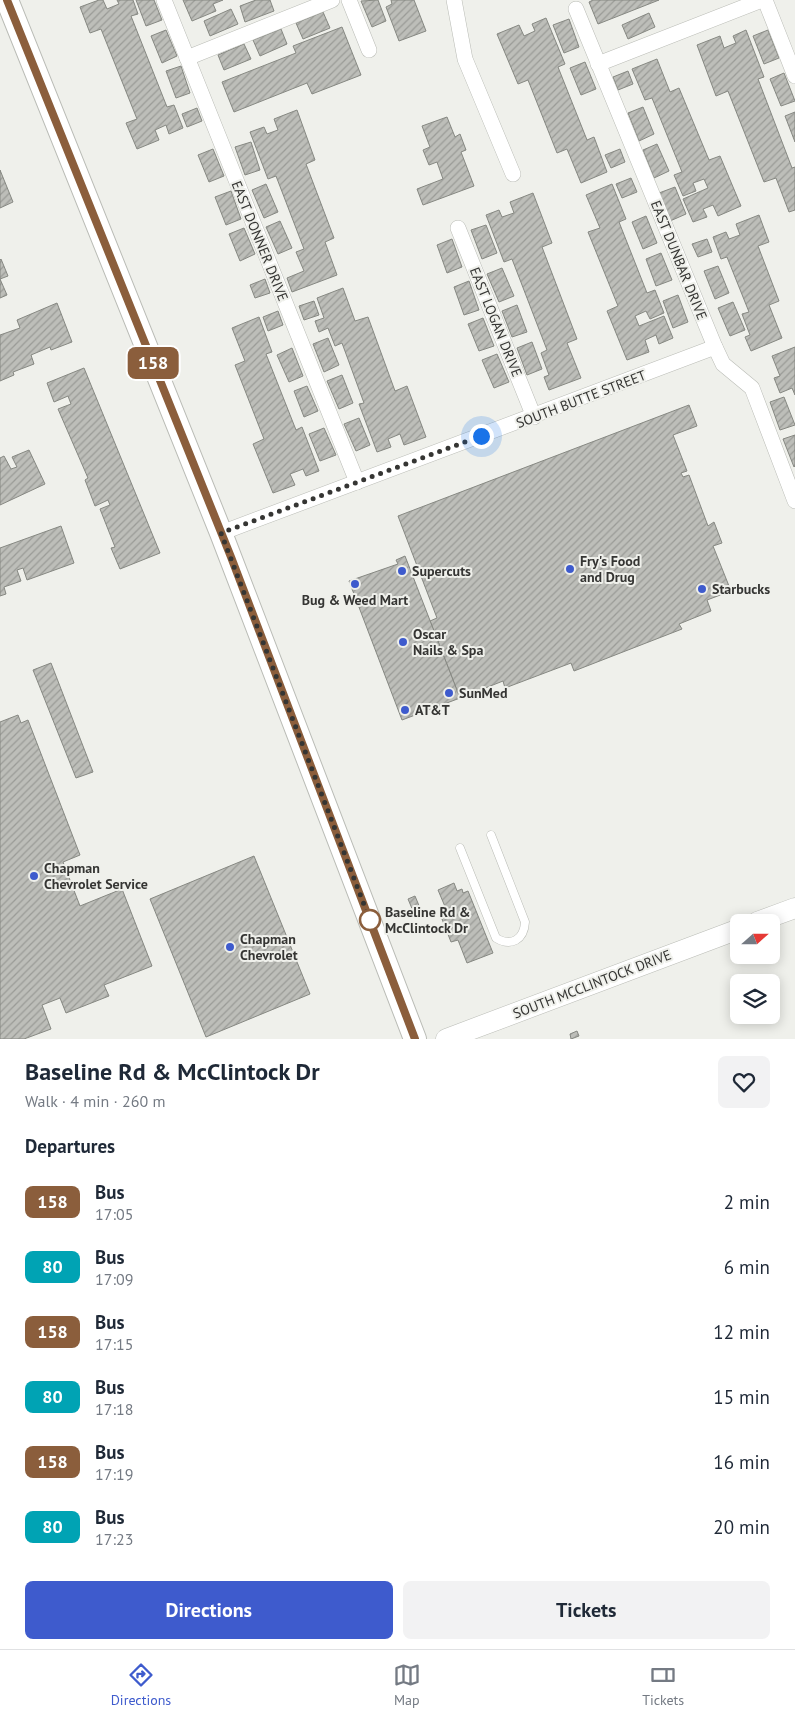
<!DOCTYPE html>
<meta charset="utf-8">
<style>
body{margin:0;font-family:"PT Sans",sans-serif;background:#f2f2f3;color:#1f2937;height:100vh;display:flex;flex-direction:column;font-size:19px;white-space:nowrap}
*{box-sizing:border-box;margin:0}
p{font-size:16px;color:#747a83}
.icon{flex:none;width:28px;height:28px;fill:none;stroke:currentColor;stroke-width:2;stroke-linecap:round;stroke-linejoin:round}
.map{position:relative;height:1039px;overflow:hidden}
.sheet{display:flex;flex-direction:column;background:#fff;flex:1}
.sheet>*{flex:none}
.badge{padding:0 10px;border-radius:8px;font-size:18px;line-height:32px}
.needle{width:32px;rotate:69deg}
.controls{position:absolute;left:730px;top:914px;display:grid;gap:10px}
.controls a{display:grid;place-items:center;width:50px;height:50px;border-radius:8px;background:#fff;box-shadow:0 2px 12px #0003;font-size:25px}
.you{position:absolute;width:25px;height:25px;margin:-12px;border:4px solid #fff;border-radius:50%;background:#1a73e8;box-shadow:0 0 0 8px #1a73e833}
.map>.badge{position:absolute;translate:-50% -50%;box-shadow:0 0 0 2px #fff}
h2{padding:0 25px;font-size:19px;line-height:45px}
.round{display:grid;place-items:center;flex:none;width:52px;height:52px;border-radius:8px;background:#f2f2f3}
.summary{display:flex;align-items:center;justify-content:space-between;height:85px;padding:0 25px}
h1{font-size:24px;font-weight:700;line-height:38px}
.action{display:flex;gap:10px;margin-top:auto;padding:10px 25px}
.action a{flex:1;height:58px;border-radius:8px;background:#3e5bcd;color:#fff;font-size:20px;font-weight:700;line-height:58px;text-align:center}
.action a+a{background:#f2f2f3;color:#1f2937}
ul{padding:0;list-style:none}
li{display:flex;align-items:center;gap:15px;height:65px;padding:0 25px}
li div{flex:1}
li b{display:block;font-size:19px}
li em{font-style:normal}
li .badge{min-width:55px;font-weight:700;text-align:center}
.tabs{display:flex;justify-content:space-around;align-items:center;height:70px;border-top:1px solid #e0e1e3;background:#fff;font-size:14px;color:#747a83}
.tabs a{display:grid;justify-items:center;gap:2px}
.tabs .current{color:#3e5bcd}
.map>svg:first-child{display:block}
.building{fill:url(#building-hatch);stroke:#868882}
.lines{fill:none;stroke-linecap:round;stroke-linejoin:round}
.service-casing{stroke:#babcb6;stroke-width:9}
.minor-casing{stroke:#babcb6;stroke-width:16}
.secondary-casing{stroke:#babcb6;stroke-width:21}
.primary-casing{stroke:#babcb6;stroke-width:24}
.service{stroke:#fff;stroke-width:8}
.minor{stroke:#fff;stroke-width:15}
.secondary{stroke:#fff;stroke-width:20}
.primary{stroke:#fff;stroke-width:22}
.line-casing{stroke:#fff;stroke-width:11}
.line{stroke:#8b5e3c;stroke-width:8}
.walk{stroke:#353533;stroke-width:5;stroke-dasharray:0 9}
.poi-dot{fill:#3e5bcd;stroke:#eff0eb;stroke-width:2}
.stop-dot{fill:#fff;stroke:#8b5e3c;stroke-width:2.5}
.labels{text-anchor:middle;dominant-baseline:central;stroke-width:4;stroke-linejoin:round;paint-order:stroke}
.street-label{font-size:14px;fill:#353533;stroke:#eff0eb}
.poi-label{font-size:14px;font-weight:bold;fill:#353533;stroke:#eff0eb;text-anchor:start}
.stop-label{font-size:14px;font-weight:bold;fill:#353533;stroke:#eff0eb;text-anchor:start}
</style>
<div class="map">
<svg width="795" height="1039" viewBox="0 0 795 1039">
<defs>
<pattern id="building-hatch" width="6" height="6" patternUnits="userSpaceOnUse" patternTransform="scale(1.25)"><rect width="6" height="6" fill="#bdbeb9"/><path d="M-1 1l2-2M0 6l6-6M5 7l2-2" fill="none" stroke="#9a9b97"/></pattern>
</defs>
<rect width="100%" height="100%" fill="#eff0eb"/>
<g class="building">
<path d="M99,0H103L107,9L119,4L117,0H133L138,14L131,16L167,107L174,105L183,128L169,134L166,125L155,130L159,140L137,149L126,123L137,119L101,29L90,33L80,7Z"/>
<path d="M136,0H154L162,20L146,26Z"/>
<path d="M183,0H223L213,4L216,11L192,21Z"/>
<path d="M256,0H270L274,11L245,22L240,6Z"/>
<path d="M378,0L386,21L372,27L361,1Z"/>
<path d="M391,0H414L426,31L399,41L386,7L392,4Z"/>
<path d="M593,0H659L598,24L589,2Z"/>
<path d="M231,9L238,24L210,36L204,21Z"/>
<path d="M323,12L330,28L303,39L296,23Z"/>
<path d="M649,13L655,27L628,39L622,25Z"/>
<path d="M546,18L565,64L558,67L587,140L594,137L607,172L581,183L567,149L557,153L528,80L518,84L497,34L519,25L524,36L535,31L532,24Z"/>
<path d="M569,19L579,47L564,53L553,25Z"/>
<path d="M342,27L361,75L312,94L307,83L234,112L222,82L296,53L293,46Z"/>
<path d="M281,29L287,44L260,56L253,40Z"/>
<path d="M166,30L177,56L162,63L151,36Z"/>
<path d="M746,30L764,77L758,79L792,168L795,167V210L789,212L776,178L764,182L728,91L716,96L697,45L720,36L724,48L736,43L733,36Z"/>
<path d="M768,30L779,58L764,64L753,36Z"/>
<path d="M244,44L251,59L224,70L218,55Z"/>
<path d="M657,59L670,92L679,88L709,160L720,156L741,206L718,216L713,205L703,209L707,217L693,222L683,199L708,188L704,179L693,183L696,191L683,196L674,175L682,172L652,98L645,100L632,69Z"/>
<path d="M585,62L596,89L581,95L570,68Z"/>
<path d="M181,66L190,93L176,98L166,71Z"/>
<path d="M628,71L633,84L618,90L613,77Z"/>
<path d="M784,73L795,101L781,106L770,79Z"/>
<path d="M643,107L654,134L639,141L628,113Z"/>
<path d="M197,108L202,121L187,127L182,114Z"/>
<path d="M297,110L315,160L306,164L334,238L325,242L337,275L292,292L287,278L304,271L296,252L304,249L276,176L268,179L250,132L264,127L267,134L278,130L274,119Z"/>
<path d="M795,112V142L785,116Z"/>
<path d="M447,117L455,137L460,134L466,150L461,152L474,186L423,205L417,189L443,179L437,162L429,165L423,150L430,147L422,126Z"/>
<path d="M251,142L260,170L245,175L235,147Z"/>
<path d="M657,144L669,171L654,178L643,150Z"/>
<path d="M213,149L224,176L209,182L198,155Z"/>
<path d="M620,149L625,162L611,168L605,155Z"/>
<path d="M0,170L13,202L0,208Z"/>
<path d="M631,178L637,192L622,198L616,184Z"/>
<path d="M266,184L278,212L264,218L252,190Z"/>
<path d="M612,184L626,219L619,222L647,293L655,290L664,313L650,319L646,311L635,316L639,326L664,316L673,338L659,344L656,335L645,340L649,352L627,360L607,311L618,306L588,232L600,228L586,195Z"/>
<path d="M675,187L686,214L670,221L659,193Z"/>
<path d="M231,191L241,219L226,225L215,197Z"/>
<path d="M533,193L552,243L542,247L577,339L567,343L581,378L549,390L544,377L549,375L541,353L547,350L512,259L504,262L486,215L499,210L502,217L514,213L510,202Z"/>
<path d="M759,215L769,242L758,246L779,301L769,305L782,338L751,351L745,337L750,335L742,314L749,312L727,257L721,259L713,237L726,232L729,239L740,235L736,224Z"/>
<path d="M646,216L657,243L643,249L632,222Z"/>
<path d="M280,221L292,248L278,254L266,227Z"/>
<path d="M486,225L497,253L482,259L471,230Z"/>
<path d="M244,228L255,254L240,261L229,234Z"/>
<path d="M452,239L462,267L447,273L437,245Z"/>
<path d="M707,239L712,252L698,257L692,244Z"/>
<path d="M661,253L672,280L656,286L646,259Z"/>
<path d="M1,259L8,276L0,279V260Z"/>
<path d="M718,266L729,293L715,299L704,271Z"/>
<path d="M502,268L514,296L499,302L487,274Z"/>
<path d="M0,279L7,295L0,298Z"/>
<path d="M265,279L270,293L255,298L250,285Z"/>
<path d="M469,281L479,310L464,315L454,287Z"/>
<path d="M343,288L355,321L368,317L395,391L407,386L426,437L404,445L400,434L388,439L391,447L377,452L359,404L364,403L342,343L335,346L328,328L319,332L315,321L324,318L317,298Z"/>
<path d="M678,295L688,322L673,328L663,301Z"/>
<path d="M314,301L319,315L304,320L299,306Z"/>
<path d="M733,302L745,330L730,336L718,308Z"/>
<path d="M57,303L72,342L51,350L50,347L31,355L34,364L13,372L14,375L0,381V335L20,328L17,320Z"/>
<path d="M517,305L527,332L512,337L502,311Z"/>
<path d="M278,311L283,325L268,331L263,317Z"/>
<path d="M259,317L272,352L266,354L296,430L302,427L319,471L306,476L303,469L290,474L295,485L273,493L253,444L264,439L235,365L245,361L232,328Z"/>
<path d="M483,318L494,346L479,351L468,324Z"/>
<path d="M328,338L339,365L324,372L313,344Z"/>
<path d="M532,342L542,369L527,375L517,348Z"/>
<path d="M795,347V395L792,388L780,393L774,378L780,376L772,356Z"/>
<path d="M292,348L303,376L289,382L277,355Z"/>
<path d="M497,354L509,382L494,388L482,360Z"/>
<path d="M84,368L160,553L120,569L111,548L115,547L100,509L110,505L108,500L95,506L85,480L88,478L58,409L71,404L68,396L54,402L47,383Z"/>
<path d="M342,375L353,403L339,409L327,381Z"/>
<path d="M307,386L318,411L304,417L294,391Z"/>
<path d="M784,397L795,425L780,430L770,402Z"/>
<path d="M689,405L697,426L673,435L687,471L681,473L683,477L689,475L708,526L714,522L722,543L713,546L731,591L707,600L711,611L679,624L682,629L574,671L571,663L505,688L503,681L460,698L430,621L437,618L398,516Z"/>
<path d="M359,418L370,445L356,451L344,424Z"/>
<path d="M324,428L336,455L320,461L309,434Z"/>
<path d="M795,435V466L794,467L783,439Z"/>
<path d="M29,450L45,484L0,505V458L4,456L11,469L17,467L12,457Z"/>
<path d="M61,526L74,563L27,580L23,568L17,570L21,581L4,587L6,594L0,596V548Z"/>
<path d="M405,556L460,698L402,720L349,581L398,564L396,560Z"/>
<path d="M51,663L93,772L76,778L33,670Z"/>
<path d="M18,715L21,723L28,720L80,855L63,862L80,906L122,889L152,966L104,985L109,996L66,1013L60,998L42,1005L51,1029L24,1039H0V722Z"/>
<path d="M254,856L310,994L206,1037L150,899Z"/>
<path d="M454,883L457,891L462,889L463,893L468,891L493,953L467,963L458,940L451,942L442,919L449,916L438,890Z"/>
<path d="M415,896L420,908L413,911L408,899Z"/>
<path d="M577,1031L579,1036L571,1039L570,1034Z"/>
</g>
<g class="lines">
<defs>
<path id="service" d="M460,848L496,938C511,947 524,940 525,922L491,835"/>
<g id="minor">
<path d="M164,0L357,482"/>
<path d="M349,0L369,50"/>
<path d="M454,0L465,59L513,174"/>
<path d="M765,0L795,76"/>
<path d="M576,9L715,347L723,364L752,388L795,501"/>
<path d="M187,58L332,0"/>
<path d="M598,64L762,0"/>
<path d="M458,228L534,417"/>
<path d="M221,533L715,347"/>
</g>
<g id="secondary">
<path d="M757,922L795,908"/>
<path d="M446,1039L739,929"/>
</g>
<path id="primary" d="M7,0L221,533L415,1039"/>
</defs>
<use href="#service" class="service-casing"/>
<use href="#minor" class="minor-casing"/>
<use href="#secondary" class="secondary-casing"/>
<use href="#primary" class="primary-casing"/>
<use href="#service" class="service"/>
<use href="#minor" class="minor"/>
<use href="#secondary" class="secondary"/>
<use href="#primary" class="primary"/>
</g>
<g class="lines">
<defs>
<path id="line" d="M7,0L231,557L415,1039"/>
</defs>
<use href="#line" class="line-casing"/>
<use href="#line" class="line"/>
<path class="walk" d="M370,920L221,533L481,436"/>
</g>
<g class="poi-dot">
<circle cx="570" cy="569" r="5"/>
<circle cx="402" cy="571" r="5"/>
<circle cx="355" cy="584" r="5"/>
<circle cx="702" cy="589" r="5"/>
<circle cx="403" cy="642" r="5"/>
<circle cx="449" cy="693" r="5"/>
<circle cx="405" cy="710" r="5"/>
<circle cx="34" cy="876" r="5"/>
<circle cx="230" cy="947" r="5"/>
</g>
<circle class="stop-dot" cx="370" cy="920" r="10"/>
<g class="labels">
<g class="street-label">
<text transform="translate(260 241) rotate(68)">EAST DONNER DRIVE</text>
<text transform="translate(679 260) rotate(68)">EAST DUNBAR DRIVE</text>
<text transform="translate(496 322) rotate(68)">EAST LOGAN DRIVE</text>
<text transform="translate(581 399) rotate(-21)">SOUTH BUTTE STREET</text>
<text transform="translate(592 984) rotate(-21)">SOUTH MCCLINTOCK DRIVE</text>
</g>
<g class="poi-label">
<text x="580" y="561">Fry's Food<tspan x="580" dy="16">and Drug</tspan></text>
<text x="412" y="571">Supercuts</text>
<text x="712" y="589">Starbucks</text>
<text x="355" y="600" text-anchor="middle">Bug &amp; Weed Mart</text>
<text x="413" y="634">Oscar<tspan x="413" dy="16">Nails &amp; Spa</tspan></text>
<text x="459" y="693">SunMed</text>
<text x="415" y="710">AT&amp;T</text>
<text x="44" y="868">Chapman<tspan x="44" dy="16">Chevrolet Service</tspan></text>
<text x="240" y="939">Chapman<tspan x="240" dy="16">Chevrolet</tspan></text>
</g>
<g class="stop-label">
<text x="385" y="912">Baseline Rd &amp;<tspan x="385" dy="16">McClintock Dr</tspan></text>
</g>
</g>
</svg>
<div class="controls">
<a><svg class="needle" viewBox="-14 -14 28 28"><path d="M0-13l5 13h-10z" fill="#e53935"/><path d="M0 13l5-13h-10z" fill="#747a83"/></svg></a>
<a><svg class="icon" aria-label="layers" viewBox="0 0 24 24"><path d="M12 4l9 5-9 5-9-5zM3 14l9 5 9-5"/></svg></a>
</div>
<div class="you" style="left:481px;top:436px"></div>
<b class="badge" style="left:153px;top:363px;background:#8b5e3c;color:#fff">158</b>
</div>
<section class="sheet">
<div class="summary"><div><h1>Baseline Rd &amp; McClintock Dr</h1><p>Walk · 4 min · 260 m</p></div><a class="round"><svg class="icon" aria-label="heart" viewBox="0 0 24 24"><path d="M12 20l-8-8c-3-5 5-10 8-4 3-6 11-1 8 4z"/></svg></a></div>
<h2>Departures</h2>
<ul>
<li><span class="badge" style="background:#8b5e3c;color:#fff">158</span><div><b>Bus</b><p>17:05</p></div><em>2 min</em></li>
<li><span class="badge" style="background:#00a3b4;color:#fff">80</span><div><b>Bus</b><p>17:09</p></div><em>6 min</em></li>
<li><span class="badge" style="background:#8b5e3c;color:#fff">158</span><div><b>Bus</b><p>17:15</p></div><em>12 min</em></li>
<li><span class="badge" style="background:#00a3b4;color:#fff">80</span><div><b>Bus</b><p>17:18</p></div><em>15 min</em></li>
<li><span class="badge" style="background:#8b5e3c;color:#fff">158</span><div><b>Bus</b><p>17:19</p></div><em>16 min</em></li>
<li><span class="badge" style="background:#00a3b4;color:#fff">80</span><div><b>Bus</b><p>17:23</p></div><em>20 min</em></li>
</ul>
<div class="action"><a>Directions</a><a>Tickets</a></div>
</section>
<nav class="tabs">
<a class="current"><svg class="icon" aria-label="directions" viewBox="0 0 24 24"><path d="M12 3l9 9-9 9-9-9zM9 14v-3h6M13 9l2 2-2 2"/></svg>Directions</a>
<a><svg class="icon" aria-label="map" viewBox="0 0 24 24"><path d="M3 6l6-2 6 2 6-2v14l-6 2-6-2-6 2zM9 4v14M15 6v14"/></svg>Map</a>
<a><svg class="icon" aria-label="tickets" viewBox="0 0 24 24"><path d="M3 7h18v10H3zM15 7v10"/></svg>Tickets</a>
</nav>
